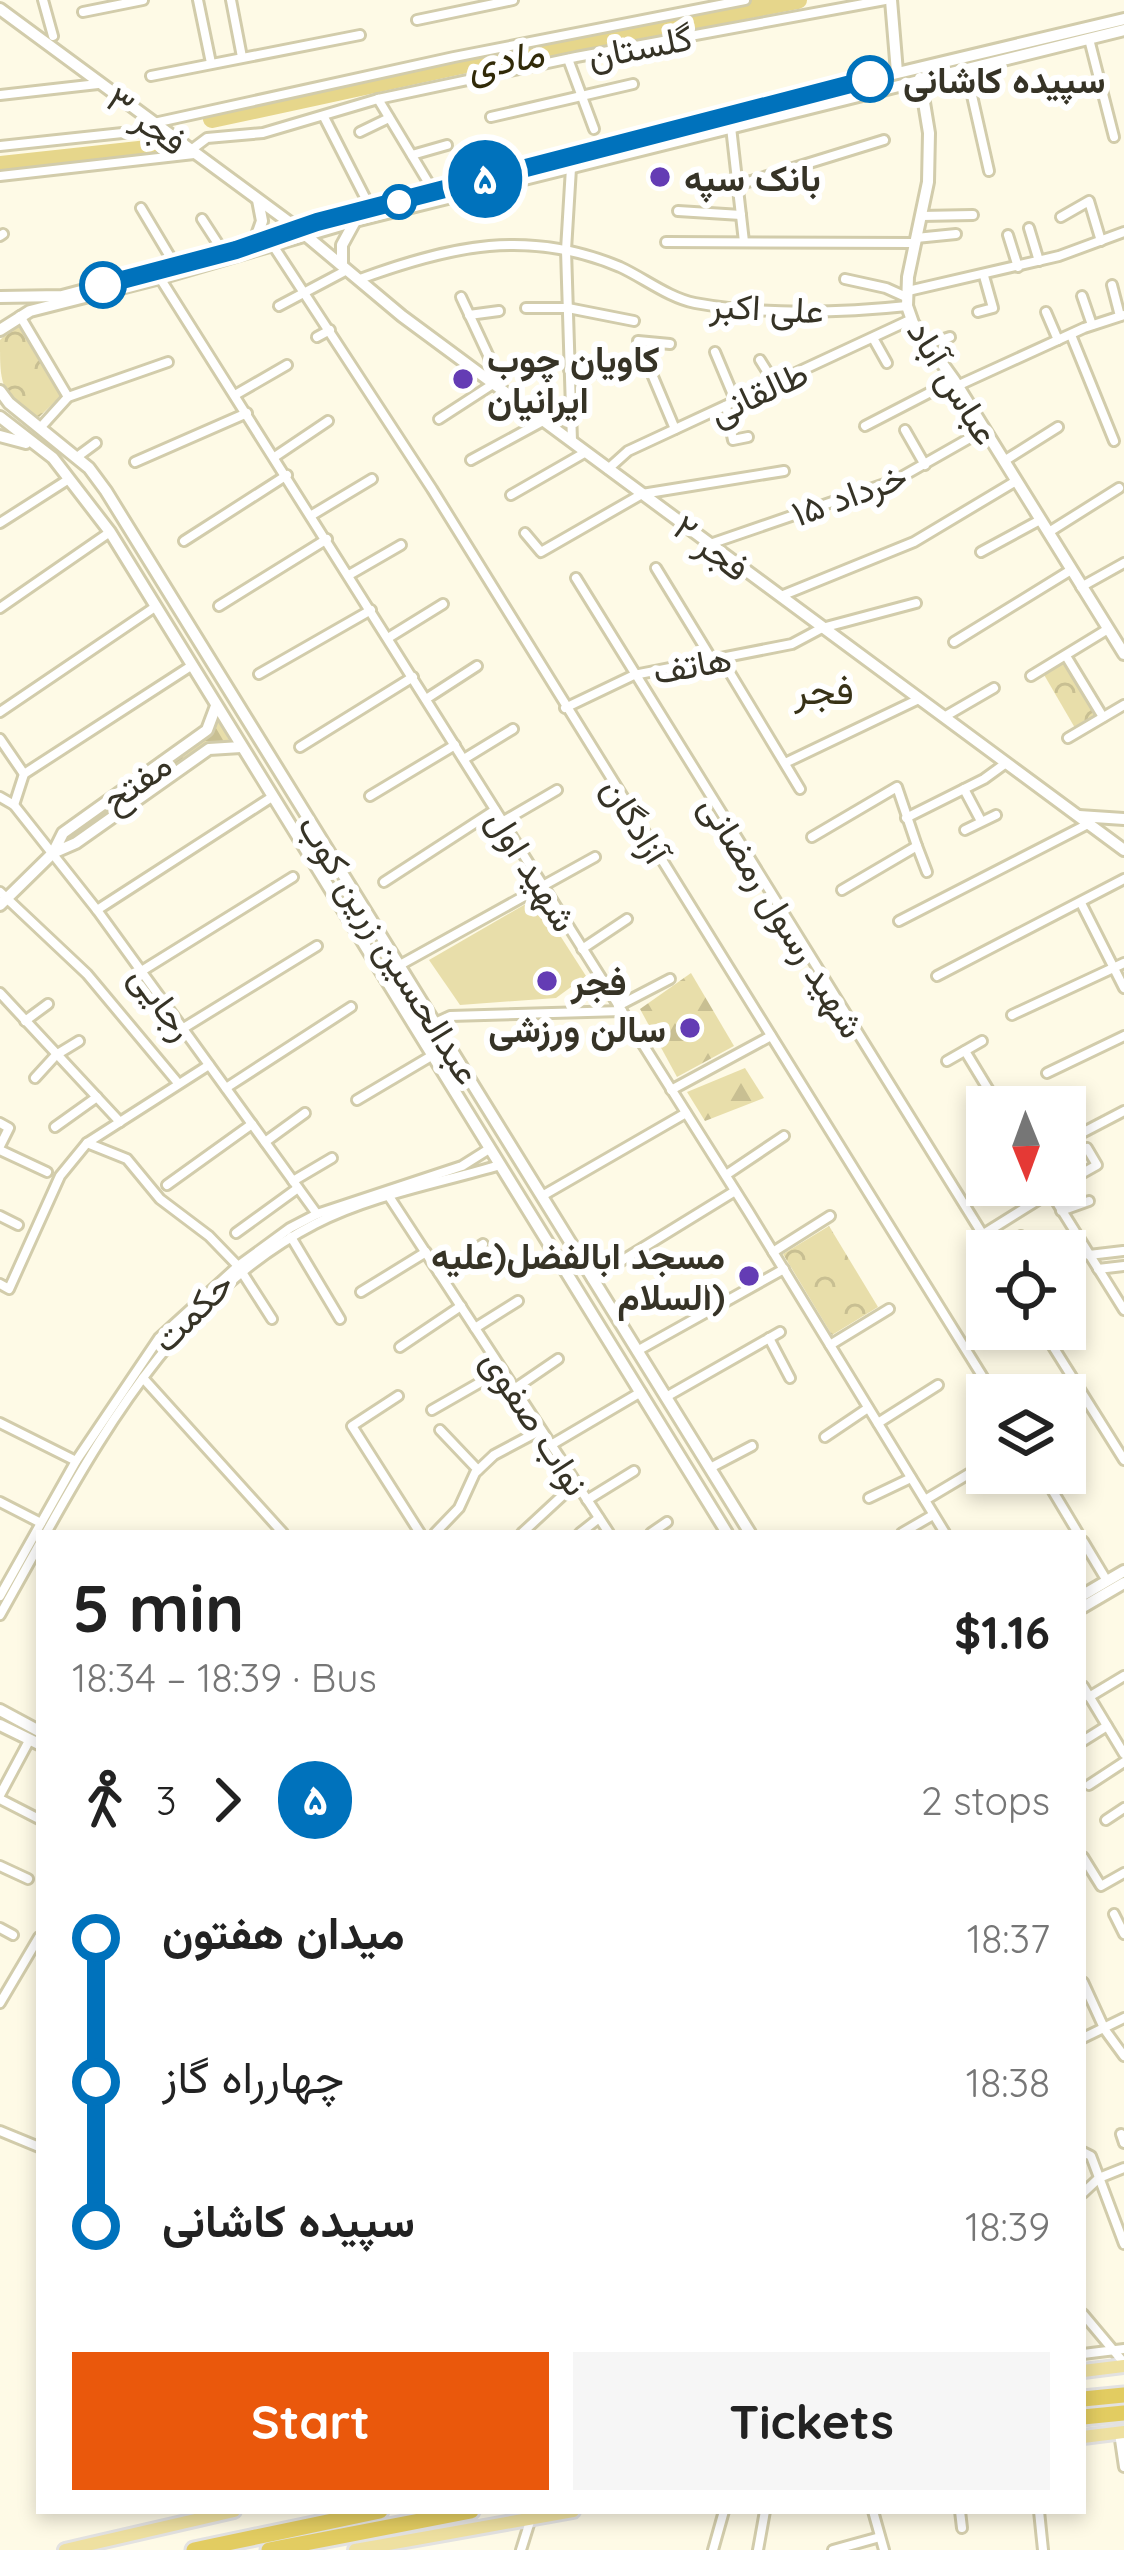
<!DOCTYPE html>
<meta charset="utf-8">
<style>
body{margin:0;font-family:Quicksand,Vazirmatn,sans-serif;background:#f6f6f6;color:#222;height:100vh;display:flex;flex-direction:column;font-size:45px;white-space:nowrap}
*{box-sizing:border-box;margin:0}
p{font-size:39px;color:#767676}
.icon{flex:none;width:66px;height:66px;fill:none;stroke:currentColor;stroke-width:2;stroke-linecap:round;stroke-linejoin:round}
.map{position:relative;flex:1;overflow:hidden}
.details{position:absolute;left:36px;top:1530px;width:1050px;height:984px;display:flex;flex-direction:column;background:#fff;border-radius:0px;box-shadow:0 6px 18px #0003}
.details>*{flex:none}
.badge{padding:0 24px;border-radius:39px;font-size:42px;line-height:78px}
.needle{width:78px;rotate:179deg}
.buttons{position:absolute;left:966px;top:1086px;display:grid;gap:24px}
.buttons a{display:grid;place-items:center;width:120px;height:120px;border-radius:0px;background:#fff;box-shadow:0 6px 18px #0003;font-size:60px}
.map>.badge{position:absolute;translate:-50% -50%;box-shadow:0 0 0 6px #fff}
.legs{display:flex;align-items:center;gap:18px;height:132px;padding:0 36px;font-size:39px}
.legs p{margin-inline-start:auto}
.head{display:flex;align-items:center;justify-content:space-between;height:204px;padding:0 36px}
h1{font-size:66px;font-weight:800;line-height:90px}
.cta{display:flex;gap:24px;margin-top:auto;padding:24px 36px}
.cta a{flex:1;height:138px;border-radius:0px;background:#ea580c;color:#fff;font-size:48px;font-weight:800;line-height:138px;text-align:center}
.cta a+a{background:#f6f6f6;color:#222}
ul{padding:0 36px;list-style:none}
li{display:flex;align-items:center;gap:42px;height:144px;font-size:45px}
li i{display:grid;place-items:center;width:18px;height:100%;margin:0 15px;background:currentColor}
li i::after{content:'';width:30px;height:30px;margin:-15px;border:9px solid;border-radius:50%;background:#fff}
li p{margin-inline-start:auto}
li:first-child i{background:linear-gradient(#0000 50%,currentColor 0)}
li:last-child i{background:linear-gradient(currentColor 50%,#0000 0)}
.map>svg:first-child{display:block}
.grass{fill:#e8deaa}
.forest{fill:url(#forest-firs)}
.park{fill:url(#park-crowns)}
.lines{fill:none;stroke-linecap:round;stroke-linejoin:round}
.river{stroke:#e6d68b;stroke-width:18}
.street-casing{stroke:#d2ccab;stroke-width:14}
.secondary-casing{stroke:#d2ccab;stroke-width:16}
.primary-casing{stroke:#e3e2e1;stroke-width:18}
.highway-casing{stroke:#e3e2e1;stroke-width:21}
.street{stroke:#fff;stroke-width:8}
.secondary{stroke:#fff;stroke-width:10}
.primary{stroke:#eee0a0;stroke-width:12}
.highway{stroke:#e2cc61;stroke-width:15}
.line-1-casing{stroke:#fff;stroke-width:27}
.line-1{stroke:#0072bc;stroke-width:18}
.stop-1-dot{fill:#fff;stroke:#0072bc;stroke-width:6}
.poi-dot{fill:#643cb4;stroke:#fff;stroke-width:4.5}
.labels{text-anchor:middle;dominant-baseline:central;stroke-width:12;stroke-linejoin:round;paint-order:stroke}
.street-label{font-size:36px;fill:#363326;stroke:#fff}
.stop-label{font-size:36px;font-weight:bold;fill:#363326;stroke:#fff;text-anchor:start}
.poi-label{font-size:36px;font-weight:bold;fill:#363326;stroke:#fff;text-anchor:start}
.water-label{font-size:39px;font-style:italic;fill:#312a08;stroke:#fff}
.neighbourhood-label{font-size:39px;fill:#383217;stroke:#fff}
</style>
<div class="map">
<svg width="1124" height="2550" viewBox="0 0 1124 2550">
<defs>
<pattern id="forest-firs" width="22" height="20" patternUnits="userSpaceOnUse" patternTransform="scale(3)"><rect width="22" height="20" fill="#e8deaa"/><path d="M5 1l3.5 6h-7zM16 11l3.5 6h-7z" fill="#c8bf92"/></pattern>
<pattern id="park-crowns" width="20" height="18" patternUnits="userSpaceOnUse" patternTransform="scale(3)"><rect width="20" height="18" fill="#e8deaa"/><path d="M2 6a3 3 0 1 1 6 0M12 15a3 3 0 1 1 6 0" fill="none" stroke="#c8bf92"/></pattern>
</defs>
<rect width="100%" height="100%" fill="#fefae6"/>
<path class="grass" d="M536,898L586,976L556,998L460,1005L429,960Z"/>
<g class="forest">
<path d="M218,718L231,744L210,745L61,847L65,835L209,734Z"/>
<path d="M691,973L734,1046L677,1077L640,1009Z"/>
<path d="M745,1068L764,1098L705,1121L687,1092Z"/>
</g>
<g class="park">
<path d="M17,324L62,395L39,417C0,395 0,386 0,340Z"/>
<path d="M1066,661L1096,715L1075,728L1043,673Z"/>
<path d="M829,1226L878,1307L832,1335L783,1254Z"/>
</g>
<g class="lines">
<g class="river">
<path d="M212,119L485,60L798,0"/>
<path d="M0,165L148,149"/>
</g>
<defs>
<g id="street">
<path d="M43,0L53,36"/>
<path d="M198,0L211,63"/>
<path d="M231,0L242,57"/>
<path d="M83,12L143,0"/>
<path d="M417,20L513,0"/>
<path d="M1089,39L1114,137"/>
<path d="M568,59L594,129"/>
<path d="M966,69L989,171"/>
<path d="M151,76L360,35"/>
<path d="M0,95L98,84"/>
<path d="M378,99L434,192"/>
<path d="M324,117L371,209"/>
<path d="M491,117L633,84"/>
<path d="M154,123L454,57L745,0"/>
<path d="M731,127L744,242"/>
<path d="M360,132L389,118"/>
<path d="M0,146L160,129"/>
<path d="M191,150L207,138L263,133L378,99L576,57L885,0"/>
<path d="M412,155L447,145"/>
<path d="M571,168L566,250L572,441"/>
<path d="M0,176L194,154"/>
<path d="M738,185L884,140"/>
<path d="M141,208L175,265"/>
<path d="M678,211L741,215"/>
<path d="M921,216L973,215"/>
<path d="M1061,217L1089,201L1101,241"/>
<path d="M202,219L224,253"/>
<path d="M1029,228L1039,261"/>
<path d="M1008,235L1018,267"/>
<path d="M0,236L3,234"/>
<path d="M916,238L956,234"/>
<path d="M666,242L915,243"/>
<path d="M274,247L432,489L994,1395"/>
<path d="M160,278L748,1211L945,1533"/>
<path d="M360,279C450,246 528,228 620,267C644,278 669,298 695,303C760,315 842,313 907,306"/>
<path d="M845,279L886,288L906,297"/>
<path d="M1112,285L1120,316"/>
<path d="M908,291L1059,256L1124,232"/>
<path d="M1082,296L1092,325"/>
<path d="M279,306L347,270"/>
<path d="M526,308H568L634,321"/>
<path d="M978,312L993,308L984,276"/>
<path d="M1046,312L1058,340"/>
<path d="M469,315L499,311"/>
<path d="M20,316L68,397"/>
<path d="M1071,335L1114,441"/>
<path d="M317,337L330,330"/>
<path d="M873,338L887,363"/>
<path d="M670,344L638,341L675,429"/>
<path d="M928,344L950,337"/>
<path d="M715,352L736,402"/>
<path d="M760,360L775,384"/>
<path d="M569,370L603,373"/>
<path d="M957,386L1084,328L1124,315"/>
<path d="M235,395L287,365"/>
<path d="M726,406L733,440L748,437"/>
<path d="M439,419L493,384L489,357L461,297"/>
<path d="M865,426L954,380"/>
<path d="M40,428L68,397L168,362"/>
<path d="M905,430L925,465"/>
<path d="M276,456L328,421"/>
<path d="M77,457L96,443"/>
<path d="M471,460L543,421"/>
<path d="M1004,461L1058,427"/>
<path d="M135,462L247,413"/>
<path d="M608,469L628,451L912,319"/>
<path d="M511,495L586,452"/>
<path d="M312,515L372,479"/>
<path d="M0,523L69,479"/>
<path d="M1049,532L1119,488"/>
<path d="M525,533L541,552L642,494L784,471"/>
<path d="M184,541L287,475"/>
<path d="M710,544L896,480L984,430"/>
<path d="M981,552L1040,520"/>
<path d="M656,568L711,658"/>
<path d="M349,575L401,545"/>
<path d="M576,578L993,1251"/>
<path d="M1081,587L1124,563"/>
<path d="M781,596L914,542L1016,481"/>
<path d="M219,606L327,539"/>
<path d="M0,608L110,532"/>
<path d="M388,638L443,604"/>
<path d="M954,642L1071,570"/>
<path d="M1066,656L1103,717"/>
<path d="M721,658L800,789"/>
<path d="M259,674L371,610"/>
<path d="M1031,676L1108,629"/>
<path d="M426,699L477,666"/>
<path d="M565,708L634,675L792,644L822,628L916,603"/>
<path d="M0,712L155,607"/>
<path d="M944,717L994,688"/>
<path d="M1068,738L1124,705"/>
<path d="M0,739L24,774"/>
<path d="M300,747L413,677"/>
<path d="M464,759L513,729"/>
<path d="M785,763L919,699"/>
<path d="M964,789L981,821"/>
<path d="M370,796L455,745"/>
<path d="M0,797L14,805L97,910L317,1214"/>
<path d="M14,805L24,774L191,666"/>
<path d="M906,818L984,779L1006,763"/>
<path d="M502,822L557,790"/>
<path d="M965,830L996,815"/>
<path d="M812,837L897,787L917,846L842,890"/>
<path d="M917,846L927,872"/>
<path d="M384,882L495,810"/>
<path d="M0,892L87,974L178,1083"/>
<path d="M1081,903L1124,988"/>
<path d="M97,910L272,797"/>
<path d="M899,921L1088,824"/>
<path d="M582,949L627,919"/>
<path d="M400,965L595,857"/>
<path d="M140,972L293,877"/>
<path d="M937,976L1124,879"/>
<path d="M0,993L120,1122"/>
<path d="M618,1006L670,979"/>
<path d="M1012,1015L1124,963"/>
<path d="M25,1021L48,1004"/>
<path d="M435,1023L450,1016L622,1011"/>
<path d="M182,1029L317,946"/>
<path d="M965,1051L999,1107"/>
<path d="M947,1061L982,1041"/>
<path d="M1047,1073L1124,1036"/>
<path d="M35,1078L56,1055L79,1041"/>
<path d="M226,1088L351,1007"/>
<path d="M671,1090L771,1036"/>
<path d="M357,1100L433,1055"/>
<path d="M1021,1107L1027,1103"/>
<path d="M0,1123L9,1128L0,1146"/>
<path d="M55,1127L97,1097"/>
<path d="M1080,1134L1124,1111"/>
<path d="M265,1142L305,1113"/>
<path d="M87,1143L127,1159L160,1199L209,1236L238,1266L272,1319"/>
<path d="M0,1150L47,1172"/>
<path d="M726,1175L784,1136"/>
<path d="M293,1181L332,1158"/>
<path d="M1065,1183L1097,1165L1087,1148"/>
<path d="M167,1185L252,1124"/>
<path d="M1046,1185L1124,1310"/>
<path d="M542,1196L686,1113"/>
<path d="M390,1198L609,1533"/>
<path d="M1061,1211L1089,1201"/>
<path d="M0,1216L18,1225"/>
<path d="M236,1233L298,1188"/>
<path d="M982,1235L1062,1185"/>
<path d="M291,1237L340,1319"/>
<path d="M995,1251L1021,1236"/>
<path d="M773,1252L830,1216"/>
<path d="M1089,1255L1123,1251"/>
<path d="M1098,1269L1124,1266"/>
<path d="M439,1273L483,1244"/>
<path d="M592,1279L735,1191"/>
<path d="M0,1284L9,1289L60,1176L87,1143L209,1065"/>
<path d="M361,1292L426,1252"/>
<path d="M475,1328L518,1301"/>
<path d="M1042,1329L1124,1460"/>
<path d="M769,1338L790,1378"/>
<path d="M830,1345L889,1309"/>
<path d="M400,1347L461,1306"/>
<path d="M637,1351L784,1269"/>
<path d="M143,1378L283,1533"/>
<path d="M514,1389L558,1359"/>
<path d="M398,1396L352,1426L420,1533"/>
<path d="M666,1397L780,1332"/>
<path d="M432,1410L502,1370"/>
<path d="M0,1423L76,1461"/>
<path d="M878,1423L938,1385"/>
<path d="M440,1430L478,1470"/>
<path d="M825,1437L868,1408"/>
<path d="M551,1445L641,1392"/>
<path d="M710,1468L752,1446"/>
<path d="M1042,1473L1078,1533"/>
<path d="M869,1498L911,1478"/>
<path d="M587,1500L634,1471"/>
<path d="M925,1500L987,1463"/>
<path d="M0,1502L41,1523"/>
<path d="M46,1533C113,1413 189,1289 315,1224C371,1195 440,1183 500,1165"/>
<path d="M435,1533L459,1508L475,1473L494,1455L541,1430"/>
<path d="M522,1533L576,1483"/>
<path d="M580,1533L599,1518"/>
<path d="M651,1533L667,1522"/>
<path d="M902,1533L933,1515"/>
<path d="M1083,1541L1107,1581"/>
<path d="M0,1596L76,1461L159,1338L238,1266L290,1228L317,1214L462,1166L489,1149"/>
<path d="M0,1615L39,1545"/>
<path d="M1083,1686L1124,1754"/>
<path d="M1089,1697L1124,1676"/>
<path d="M1083,1741L1107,1726"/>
<path d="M1089,1785L1124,1762"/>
<path d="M0,1795L30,1739"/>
<path d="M0,1799L39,1819"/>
<path d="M1106,1820L1124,1808"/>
<path d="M1083,1857L1101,1886L1124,1873"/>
<path d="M0,1866L28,1879"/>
<path d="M1114,1914L1124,1934"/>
<path d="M0,1928L13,1935"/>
<path d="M1083,1982L1105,2030L1124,2056"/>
<path d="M0,2003L39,1937"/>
<path d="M1083,2038L1124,2018"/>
<path d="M0,2131L39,2147"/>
<path d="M1121,2134L1124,2143"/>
<path d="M1083,2152L1091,2156L1124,2244"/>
<path d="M1083,2193L1099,2178L1124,2168"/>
<path d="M1083,2314L1124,2363"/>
<path d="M1083,2354L1124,2349"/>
<path d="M1119,2433L1124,2467"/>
<path d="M873,2511L884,2550"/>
<path d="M960,2511L962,2528"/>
<path d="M1039,2511L1043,2550"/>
<path d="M521,2550L531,2518"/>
<path d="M713,2550L724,2511"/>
<path d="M758,2550L765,2511"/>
<path d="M833,2550L880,2537"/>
</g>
<g id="secondary">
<path d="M891,0L897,72"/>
<path d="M0,9L297,228L402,316L1124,850"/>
<path d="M920,78L929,133L928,182L908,277L907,306L913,323L954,380L1124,654"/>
<path d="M255,241L262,221L258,200"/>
<path d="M342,264V245L354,223"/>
<path d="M0,297L62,296L236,250L317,222L843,86L1124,19"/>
<path d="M0,330L30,311L160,278L355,221L1124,30"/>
<path d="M0,391L9,403L89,468L106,491L750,1533"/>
<path d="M0,417L53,458L110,532L727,1533"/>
<path d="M0,436L26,443"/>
<path d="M216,706L207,730L63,833L53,853L76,843L209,749L241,747"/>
<path d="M1079,816L1124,819"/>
<path d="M0,905L53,853"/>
<path d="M1083,1595L1124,1571"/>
<path d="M1083,1607L1124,1583"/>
<path d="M0,1710L39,1731"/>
<path d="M0,1725L39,1744"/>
</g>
<g id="primary">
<path d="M1083,2371L1124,2366"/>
<path d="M1083,2437L1124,2432"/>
<path d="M65,2550L234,2511"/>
<path d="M355,2550L573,2511"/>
</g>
<g id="highway">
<path d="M1083,2399L1124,2395"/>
<path d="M1083,2417L1124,2413"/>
<path d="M194,2550L380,2511"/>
<path d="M269,2550L471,2511"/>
</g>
</defs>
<use href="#street" class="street-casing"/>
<use href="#secondary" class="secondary-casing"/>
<use href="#primary" class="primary-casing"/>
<use href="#highway" class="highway-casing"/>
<use href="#street" class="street"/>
<use href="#secondary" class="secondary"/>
<use href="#primary" class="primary"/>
<use href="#highway" class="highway"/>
</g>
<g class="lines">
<defs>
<path id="line-1" d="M103,285L236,250L317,222L870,79"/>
</defs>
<use href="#line-1" class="line-1-casing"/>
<use href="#line-1" class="line-1"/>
</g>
<g class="stop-1-dot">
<circle cx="870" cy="79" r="21"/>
<circle cx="399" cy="202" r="15"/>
<circle cx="103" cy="285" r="21"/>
</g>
<g class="poi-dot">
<circle cx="660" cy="177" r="12"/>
<circle cx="463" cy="379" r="12"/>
<circle cx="547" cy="981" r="12"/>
<circle cx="690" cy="1028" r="12"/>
<circle cx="749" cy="1276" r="12"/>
</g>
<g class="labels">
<g class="street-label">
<text transform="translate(640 46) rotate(-11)">گلستان</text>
<text transform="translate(147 120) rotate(36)">فجر ۳</text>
<text transform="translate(767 307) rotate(3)">علی اکبر</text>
<text transform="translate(954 382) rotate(58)">عباس آباد</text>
<text transform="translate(758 392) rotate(-25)">طالقانی</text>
<text transform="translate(849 494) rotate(-20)">۱۵ خرداد</text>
<text transform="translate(712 547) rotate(37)">فجر ۲</text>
<text transform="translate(692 664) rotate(-10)">هاتف</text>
<text transform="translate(136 781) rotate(-35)">مفتح</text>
<text transform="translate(636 820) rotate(58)">آزادگان</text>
<text transform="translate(533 870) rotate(58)">شهید اول</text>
<text transform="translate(783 916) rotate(58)">شهید رسول رمضانی</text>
<text transform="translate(390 949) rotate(58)">عبدالحسین زرین کوب</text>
<text transform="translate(163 1002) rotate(54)">رجایی</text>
<text transform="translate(192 1311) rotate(-45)">حکمت</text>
<text transform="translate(536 1422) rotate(57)">نواب صفوی</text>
</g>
<g class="stop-label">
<text x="903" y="79">سپیده کاشانی</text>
</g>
<g class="poi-label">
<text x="684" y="177">بانک سپه</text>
<text x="487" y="358">کاویان چوب<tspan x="487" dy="41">ایرانیان</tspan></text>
<text x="571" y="981">فجر</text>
<text x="666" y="1028" text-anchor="end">سالن ورزشی</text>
<text x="725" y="1255" text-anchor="end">مسجد ابالفضل(علیه<tspan x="725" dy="41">السلام)</tspan></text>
</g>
<g class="water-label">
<text transform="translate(505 59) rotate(-11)">مادی</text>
</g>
<g class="neighbourhood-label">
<text x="824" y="689">فجر</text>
</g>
</g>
</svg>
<div class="buttons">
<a><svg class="needle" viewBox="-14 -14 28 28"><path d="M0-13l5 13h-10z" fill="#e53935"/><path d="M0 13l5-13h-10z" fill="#767676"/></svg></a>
<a><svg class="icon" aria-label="locate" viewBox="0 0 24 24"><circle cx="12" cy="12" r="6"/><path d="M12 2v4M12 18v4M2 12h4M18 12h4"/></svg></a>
<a><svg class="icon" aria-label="layers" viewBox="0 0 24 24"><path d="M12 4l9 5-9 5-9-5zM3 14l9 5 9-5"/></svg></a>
</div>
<b class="badge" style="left:485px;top:179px;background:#0072bc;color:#fff">۵</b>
<section class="details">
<div class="head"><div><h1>5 min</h1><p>18:34 – 18:39 · Bus</p></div><b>$1.16</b></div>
<div class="legs"><svg class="icon" aria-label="walk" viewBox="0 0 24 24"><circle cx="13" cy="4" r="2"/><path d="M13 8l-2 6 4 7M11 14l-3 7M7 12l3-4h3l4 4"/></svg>3<svg class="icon" aria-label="forward" viewBox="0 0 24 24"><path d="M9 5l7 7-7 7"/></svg><b class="badge" style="background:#0072bc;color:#fff">۵</b><p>2 stops</p></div>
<ul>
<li><i style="color:#0072bc"></i><b>میدان هفتون</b><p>18:37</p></li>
<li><i style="color:#0072bc"></i><span>چهارراه گاز</span><p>18:38</p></li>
<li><i style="color:#0072bc"></i><b>سپیده کاشانی</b><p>18:39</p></li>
</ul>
<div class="cta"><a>Start</a><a>Tickets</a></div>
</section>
</div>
